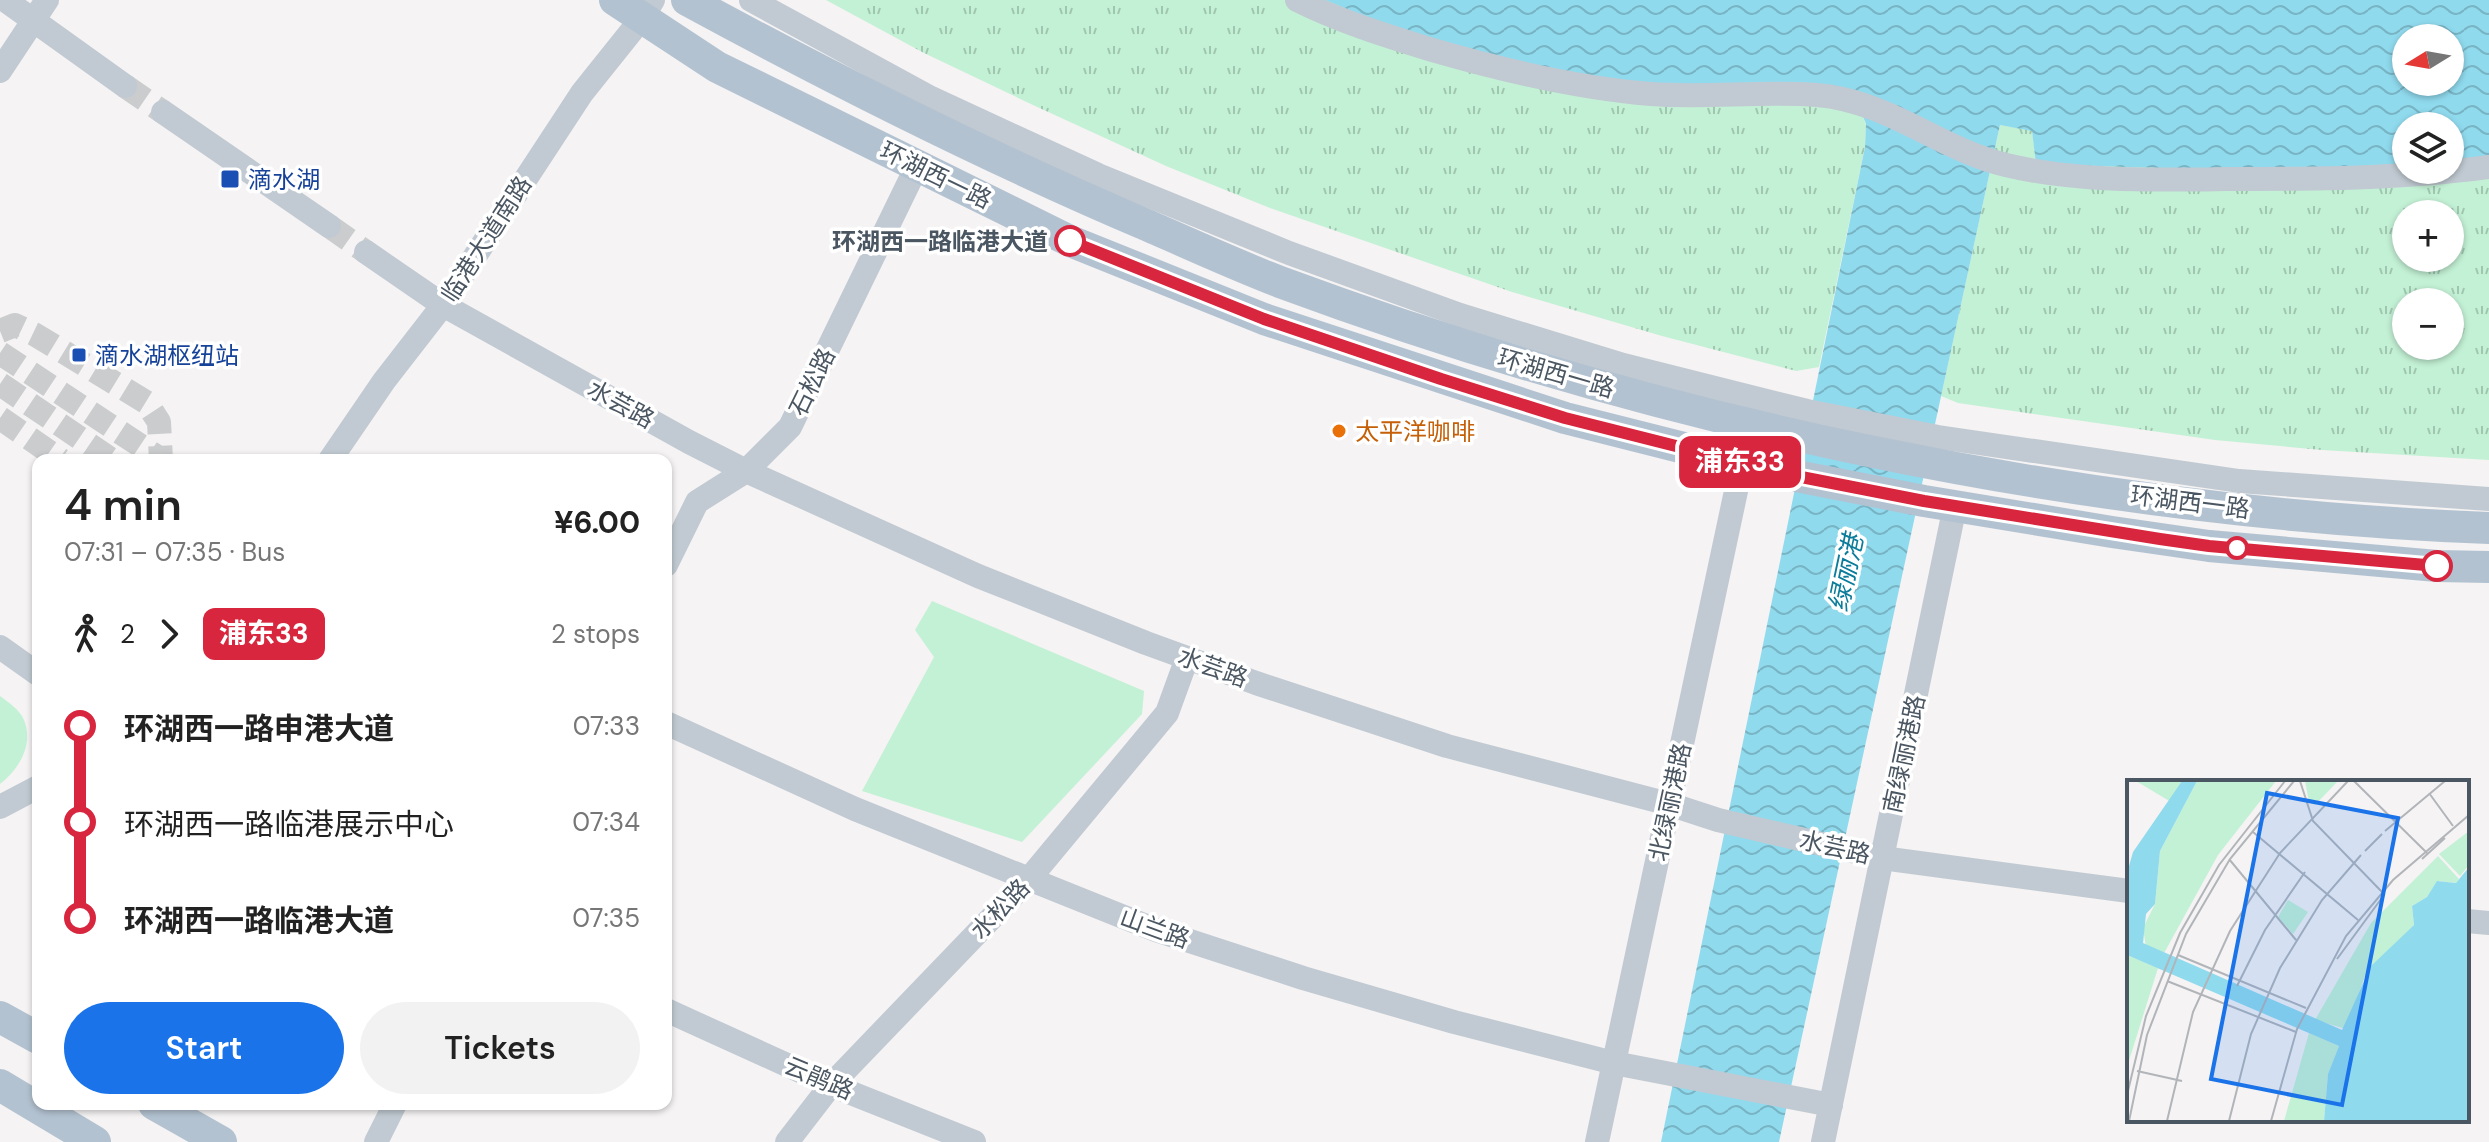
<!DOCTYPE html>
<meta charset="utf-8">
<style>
body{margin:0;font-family:"DM Sans","Noto Sans SC",sans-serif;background:#f2f2f2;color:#222;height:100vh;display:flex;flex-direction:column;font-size:30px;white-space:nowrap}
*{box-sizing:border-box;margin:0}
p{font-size:26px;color:#767676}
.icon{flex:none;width:44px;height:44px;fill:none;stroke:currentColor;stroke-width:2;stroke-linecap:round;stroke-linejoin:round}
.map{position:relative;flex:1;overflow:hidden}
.details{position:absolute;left:32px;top:454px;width:640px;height:656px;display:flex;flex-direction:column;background:#fff;border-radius:16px;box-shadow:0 2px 6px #0004}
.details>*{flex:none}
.badge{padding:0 16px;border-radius:12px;font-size:28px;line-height:52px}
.needle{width:52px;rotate:259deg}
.fabs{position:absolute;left:2392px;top:24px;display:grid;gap:16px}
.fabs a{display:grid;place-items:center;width:72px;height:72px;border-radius:50%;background:#fff;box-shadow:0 2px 6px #0004;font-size:40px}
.map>.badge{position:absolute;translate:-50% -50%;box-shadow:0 0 0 4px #fff}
.legs{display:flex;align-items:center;gap:12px;height:88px;padding:0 32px;font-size:26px}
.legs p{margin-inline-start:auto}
.summary{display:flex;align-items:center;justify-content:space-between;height:136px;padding:0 32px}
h1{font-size:44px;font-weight:600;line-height:60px}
.primary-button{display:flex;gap:16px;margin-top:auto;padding:16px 32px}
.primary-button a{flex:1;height:92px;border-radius:48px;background:#1a73e8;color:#fff;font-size:32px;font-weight:600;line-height:92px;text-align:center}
.primary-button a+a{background:#f2f2f2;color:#222}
ul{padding:0 32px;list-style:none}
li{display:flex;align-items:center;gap:28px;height:96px;font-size:30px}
li i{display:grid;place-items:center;width:12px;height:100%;margin:0 10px;background:currentColor}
li i::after{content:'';width:20px;height:20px;margin:-10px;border:6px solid;border-radius:50%;background:#fff}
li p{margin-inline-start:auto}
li:first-child i{background:linear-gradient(#0000 50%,currentColor 0)}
li:last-child i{background:linear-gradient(currentColor 50%,#0000 0)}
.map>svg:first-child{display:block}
.green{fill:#c3f1d5}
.park{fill:url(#park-tufts);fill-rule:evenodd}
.water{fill:url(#water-waves);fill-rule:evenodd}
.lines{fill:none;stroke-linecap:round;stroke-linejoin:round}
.minor-tunnel{stroke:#caccce;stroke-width:24;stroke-dasharray:24 12;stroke-linecap:butt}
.minor{stroke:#c1cad2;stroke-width:24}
.major{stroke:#b3c2d1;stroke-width:32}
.line-1-casing{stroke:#fff;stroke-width:18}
.line-1{stroke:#d7263d;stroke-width:12}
.transit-dot{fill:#1a4fb4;stroke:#fff;stroke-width:3}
.stop-1-dot{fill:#fff;stroke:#d7263d;stroke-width:4}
.food-dot{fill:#e8710a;stroke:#fff;stroke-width:3}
.labels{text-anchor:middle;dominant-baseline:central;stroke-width:7;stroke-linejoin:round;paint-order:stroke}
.street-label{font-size:24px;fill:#4a5661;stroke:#fff}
.transit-label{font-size:24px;fill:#164399;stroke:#fff;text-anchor:start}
.stop-label{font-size:24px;font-weight:bold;fill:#4a5661;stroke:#fff;text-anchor:end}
.food-label{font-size:24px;fill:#c56008;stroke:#fff;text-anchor:start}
.water-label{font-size:26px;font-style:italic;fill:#0c7c9b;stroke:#fff}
.inset-road{fill:none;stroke:#b1b4b9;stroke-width:2}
.view{fill:#1a73e8;fill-opacity:0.15;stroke:#1a73e8;stroke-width:4}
.inset-edge{fill:none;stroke:#4a5661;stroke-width:4}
</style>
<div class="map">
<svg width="2489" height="1142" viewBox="0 0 2489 1142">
<defs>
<pattern id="park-tufts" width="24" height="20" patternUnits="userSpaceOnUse" patternTransform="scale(2)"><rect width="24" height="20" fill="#c3f1d5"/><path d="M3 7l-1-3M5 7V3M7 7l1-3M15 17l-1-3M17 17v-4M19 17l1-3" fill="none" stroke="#a0c6b0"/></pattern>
<pattern id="water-waves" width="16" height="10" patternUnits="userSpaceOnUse" patternTransform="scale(2)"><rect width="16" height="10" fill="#90daee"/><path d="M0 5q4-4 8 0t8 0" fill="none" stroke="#78b4c4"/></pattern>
</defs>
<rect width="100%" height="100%" fill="#f5f3f3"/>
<g class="green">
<path d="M932,601L1144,691L1142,714L1022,842L862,791L934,657L915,630Z"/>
<path d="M0,696C8,702 20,710 24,720C34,745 19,769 0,784Z"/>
</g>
<g class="park">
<path d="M826,0H1325L1859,107L1866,125L1865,147L1819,367L1796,371L1662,336L1512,292L1270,208L1166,166L1033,105L924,53Z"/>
<path d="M2000,125L2032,130L2036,163L2372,168L2489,156V460L2322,450L2215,440L1958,403L1941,396ZM2406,214H2450V258H2406ZM2406,302H2450V346H2406Z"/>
</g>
<path class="water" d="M1325,0H2489V156L2450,161V126H2406V165L2253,171L2036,164L2032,131L2000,125L1779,1142H1661L1865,147L1866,124L1859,107C1765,96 1669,90 1575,74C1489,60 1404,34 1325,0ZM2406,38H2450V82H2406Z"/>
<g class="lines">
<g class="minor-tunnel">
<path d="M125,86L163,112"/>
<path d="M329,226L366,252"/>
<path d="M0,331L15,325L34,334L146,402L159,422L161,460"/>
<path d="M0,353L162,460"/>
<path d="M0,384L112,460"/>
<path d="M0,418L61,460"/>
</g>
<g class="minor">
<path d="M5,0L125,86"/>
<path d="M751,0L931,98L1098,175L1289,253L1460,315L1623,365L1807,411L1938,437L2239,481L2489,499"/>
<path d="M1297,0C1339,21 1384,35 1429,49C1501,70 1576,88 1651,94C1706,98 1762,91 1817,95C1889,101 1939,149 2006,165C2076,182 2153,180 2226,179C2314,179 2401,179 2489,167"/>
<path d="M0,71L47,0"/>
<path d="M163,112L329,226"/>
<path d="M366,252L443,305L689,442L746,471L978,576L1146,643L1256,683L1447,746L1669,804L1718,820L1882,858L2129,891"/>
<path d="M330,460L384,381L443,305L582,93L642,18L653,0"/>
<path d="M666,565L697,502L746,471L790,427L917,166"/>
<path d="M0,647L38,674"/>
<path d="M666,723L855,809L1029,879L1156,930L1303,978L1454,1022L1614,1063L1831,1105"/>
<path d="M0,807L38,787"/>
<path d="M2467,921L2489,923"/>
<path d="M666,1010L831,1085L974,1142"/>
<path d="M376,1142L395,1104"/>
<path d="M787,1142L831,1085L1029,879L1167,713L1187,658"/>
<path d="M1597,1142L1742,463"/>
<path d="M1823,1142L1955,506"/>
</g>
<g class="major">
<path d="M615,0L717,67L1070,241L1264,319L1565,418L1791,475L1924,501L2112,532L2209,546L2437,566L2489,567"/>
<path d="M687,0C838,82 991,159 1149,226C1192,245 1236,265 1280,282C1664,424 2080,512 2489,528"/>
<path d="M0,1017L38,1038"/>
<path d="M0,1085L95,1142"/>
<path d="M154,1104L221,1142"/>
</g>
</g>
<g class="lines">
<defs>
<path id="line-1" d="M1070,241L1264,319L1441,379L1565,418L1791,475L1924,501L2160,539L2209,546L2437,566"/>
</defs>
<use href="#line-1" class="line-1-casing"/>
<use href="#line-1" class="line-1"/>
</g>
<g class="transit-dot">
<rect x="220" y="169" width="20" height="20" rx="4"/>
<rect x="71" y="347" width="16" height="16" rx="4"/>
</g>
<g class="stop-1-dot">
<circle cx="1070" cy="241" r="14"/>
<circle cx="2237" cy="548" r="10"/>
<circle cx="2437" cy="566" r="14"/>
</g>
<circle class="food-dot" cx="1339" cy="431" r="8"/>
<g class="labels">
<g class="street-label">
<text transform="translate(936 175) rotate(26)">环湖西一路</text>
<text transform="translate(486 239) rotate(-57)">临港大道南路</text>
<text transform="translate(1556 373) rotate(16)">环湖西一路</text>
<text transform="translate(812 382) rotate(-64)">石松路</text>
<text transform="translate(621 404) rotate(29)">水芸路</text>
<text transform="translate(2190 502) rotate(7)">环湖西一路</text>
<text transform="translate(1213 667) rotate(20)">水芸路</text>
<text transform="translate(1904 754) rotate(-78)">南绿丽港路</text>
<text transform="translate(1670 802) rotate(-78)">北绿丽港路</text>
<text transform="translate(1835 847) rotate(13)">水芸路</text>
<text transform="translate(1000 909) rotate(-46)">水松路</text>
<text transform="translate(1155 928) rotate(20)">山兰路</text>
<text transform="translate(819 1078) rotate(23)">云鹃路</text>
</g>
<g class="transit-label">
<text x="248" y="179">滴水湖</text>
<text x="95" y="355">滴水湖枢纽站</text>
</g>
<g class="stop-label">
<text x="1048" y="241">环湖西一路临港大道</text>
</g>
<g class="food-label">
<text x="1355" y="431">太平洋咖啡</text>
</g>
<g class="water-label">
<text transform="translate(1846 573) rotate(-78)">绿丽港</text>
</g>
</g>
<g transform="translate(2127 780)">
<rect width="342" height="342" fill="#f5f3f3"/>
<path d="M178,1H209L210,2L188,25L182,22ZM161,120L181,132L166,154L151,137Z" fill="#c3f1d5"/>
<path d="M9,1H55L44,22ZM70,1H149L91,75L36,175L19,167L16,148L28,124L33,71ZM342,51V85L333,96L312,74ZM311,76L332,99L329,103L311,101L300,117L285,126L287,145L238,196L219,249L188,240L244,143ZM0,175L31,188L0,287ZM182,253L212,266L201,294L197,341H157Z" fill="#c3f1d5"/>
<path d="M55,1H70L33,71L28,124L19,134L16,163L215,250L244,186L287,145L285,126L300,117L310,101L329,103L342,87V341H197L201,294L212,266L0,175V93L6,72Z" fill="#90daee"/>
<path class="inset-road" d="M173,1L186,41L257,114M227,1L300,73M302,13L326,46M258,51L318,1M126,52L231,140M238,71L255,54M102,79L169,160M295,79L318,58M51,175L179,228M210,179L257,115M40,201L169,252M110,206L138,150L178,92M10,291L55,301M0,315L19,236L53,153L92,85L158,1M2,341L20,255L59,154L103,79L167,1M40,341L66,232L103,151L153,73L221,1M102,341L124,254L153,188L195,120L234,75M144,341L170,249L219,156L266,100L342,35"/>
<path class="view" d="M140,13L271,38L215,325L84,299Z"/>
<rect width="342" height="342" class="inset-edge"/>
</g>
</svg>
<div class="fabs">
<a><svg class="needle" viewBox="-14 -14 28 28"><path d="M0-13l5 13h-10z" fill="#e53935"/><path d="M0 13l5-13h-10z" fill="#767676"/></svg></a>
<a><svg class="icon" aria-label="layers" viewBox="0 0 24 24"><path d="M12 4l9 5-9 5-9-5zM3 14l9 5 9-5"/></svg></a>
<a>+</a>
<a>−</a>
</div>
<b class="badge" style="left:1740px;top:462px;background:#d7263d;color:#fff">浦东33</b>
<section class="details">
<div class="summary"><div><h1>4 min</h1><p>07:31 – 07:35 · Bus</p></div><b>¥6.00</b></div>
<div class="legs"><svg class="icon" aria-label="walk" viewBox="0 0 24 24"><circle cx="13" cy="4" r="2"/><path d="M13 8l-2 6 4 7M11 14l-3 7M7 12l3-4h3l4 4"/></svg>2<svg class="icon" aria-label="forward" viewBox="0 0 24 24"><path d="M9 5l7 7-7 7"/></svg><b class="badge" style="background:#d7263d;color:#fff">浦东33</b><p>2 stops</p></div>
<ul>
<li><i style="color:#d7263d"></i><b>环湖西一路申港大道</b><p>07:33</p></li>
<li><i style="color:#d7263d"></i><span>环湖西一路临港展示中心</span><p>07:34</p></li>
<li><i style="color:#d7263d"></i><b>环湖西一路临港大道</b><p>07:35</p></li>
</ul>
<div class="primary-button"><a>Start</a><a>Tickets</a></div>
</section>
</div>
